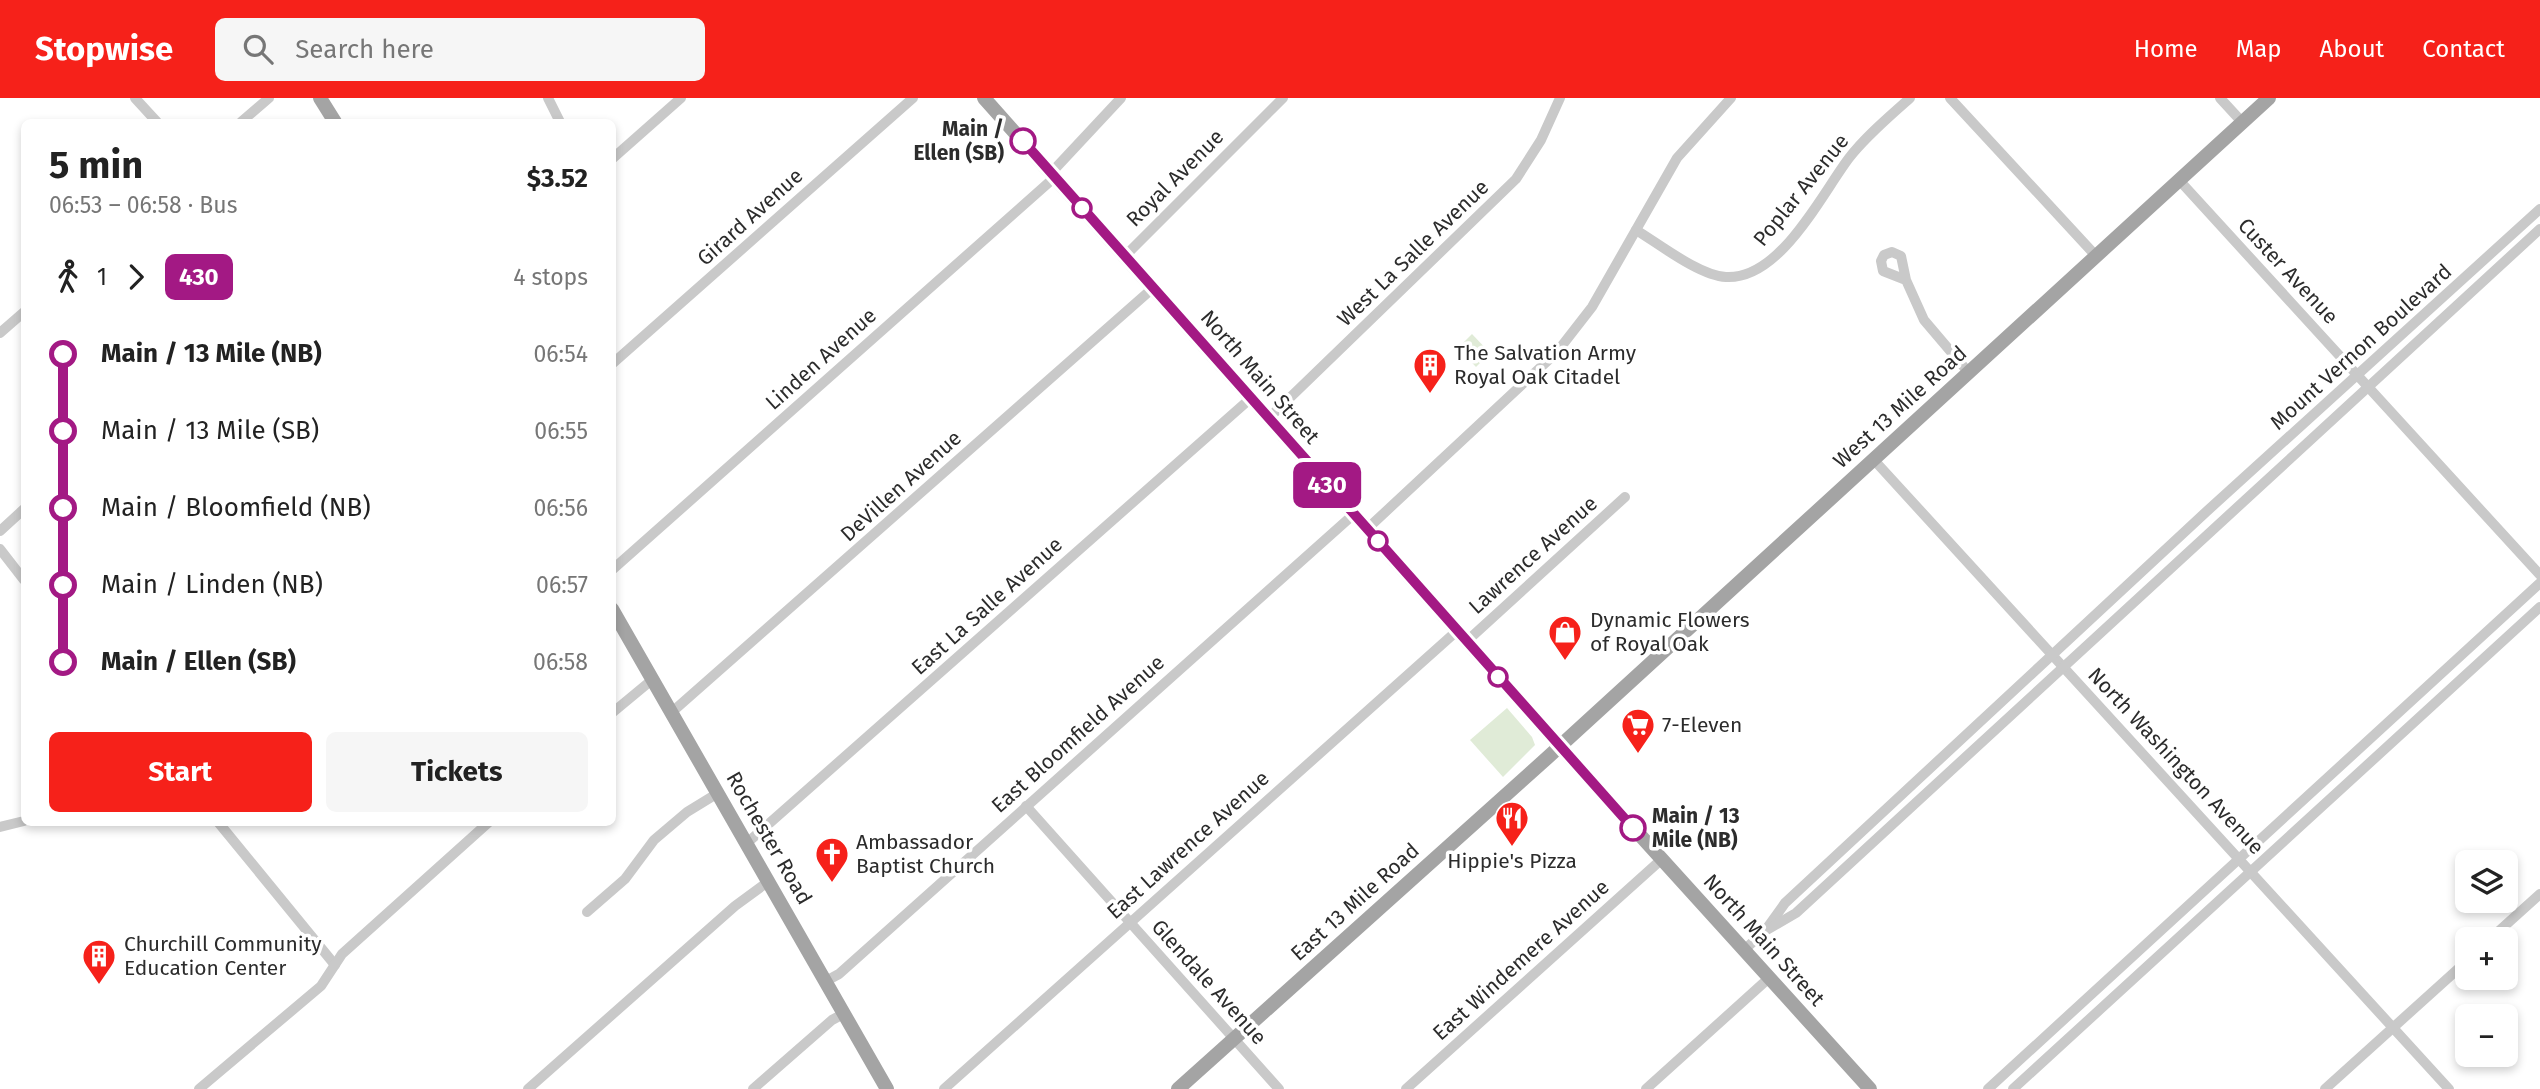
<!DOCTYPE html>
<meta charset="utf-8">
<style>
body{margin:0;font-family:"Fira Sans",sans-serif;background:#f6f6f6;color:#222;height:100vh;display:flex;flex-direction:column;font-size:26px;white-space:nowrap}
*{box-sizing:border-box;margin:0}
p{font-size:23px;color:#767676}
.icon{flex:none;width:38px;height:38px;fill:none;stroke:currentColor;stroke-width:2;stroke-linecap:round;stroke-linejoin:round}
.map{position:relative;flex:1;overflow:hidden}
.drawer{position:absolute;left:21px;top:21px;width:595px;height:707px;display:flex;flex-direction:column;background:#fff;border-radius:10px;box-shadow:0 4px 10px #0003}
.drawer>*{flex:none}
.badge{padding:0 14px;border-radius:10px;font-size:24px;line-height:46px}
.tools{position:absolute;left:2455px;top:752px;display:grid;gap:14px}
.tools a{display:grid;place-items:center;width:63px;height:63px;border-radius:10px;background:#fff;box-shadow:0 4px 10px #0003;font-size:35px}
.map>.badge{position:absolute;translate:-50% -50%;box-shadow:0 0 0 4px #fff}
.legs{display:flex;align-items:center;gap:10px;height:77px;padding:0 28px;font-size:23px}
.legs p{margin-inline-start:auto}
.head{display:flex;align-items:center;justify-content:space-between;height:119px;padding:0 28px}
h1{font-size:38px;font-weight:700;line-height:52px}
.cta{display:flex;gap:14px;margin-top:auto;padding:14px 28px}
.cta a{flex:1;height:80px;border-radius:10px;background:#f6211a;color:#fff;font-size:28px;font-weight:700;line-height:80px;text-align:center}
.cta a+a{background:#f6f6f6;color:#222}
ul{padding:0 28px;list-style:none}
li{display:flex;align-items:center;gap:24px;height:77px;font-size:26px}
li i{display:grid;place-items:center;width:10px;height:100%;margin:0 9px;background:currentColor}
li i::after{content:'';width:18px;height:18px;margin:-9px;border:5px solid;border-radius:50%;background:#fff}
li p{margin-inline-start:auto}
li:first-child i{background:linear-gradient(#0000 50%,currentColor 0)}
li:last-child i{background:linear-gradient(currentColor 50%,#0000 0)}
header{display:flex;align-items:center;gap:42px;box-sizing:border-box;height:98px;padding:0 35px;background:#f6211a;color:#fff}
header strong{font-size:33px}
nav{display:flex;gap:38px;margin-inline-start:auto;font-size:24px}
.search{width:490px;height:63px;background:#f6f6f6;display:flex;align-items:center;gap:18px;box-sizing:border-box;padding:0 24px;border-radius:10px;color:#767676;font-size:26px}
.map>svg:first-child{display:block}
.green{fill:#e0ebd7}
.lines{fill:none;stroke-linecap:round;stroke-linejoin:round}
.minor{stroke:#c9c9c9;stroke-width:10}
.major{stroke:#a4a4a4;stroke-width:14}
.line-1-casing{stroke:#fff;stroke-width:16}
.line-1{stroke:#a31984;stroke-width:10}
.stop-1-dot{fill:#fff;stroke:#a31984;stroke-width:3.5}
.labels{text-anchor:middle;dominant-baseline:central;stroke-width:7;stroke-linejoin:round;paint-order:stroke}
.stop-label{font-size:21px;font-weight:bold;fill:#2c2c2c;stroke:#fff;text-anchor:end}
.street-label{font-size:21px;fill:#2c2c2c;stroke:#fff}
.poi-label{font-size:21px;fill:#2c2c2c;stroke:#fff;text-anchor:start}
</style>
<header>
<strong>Stopwise</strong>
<div class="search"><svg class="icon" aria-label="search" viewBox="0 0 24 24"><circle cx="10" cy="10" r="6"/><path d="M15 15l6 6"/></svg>Search here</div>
<nav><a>Home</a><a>Map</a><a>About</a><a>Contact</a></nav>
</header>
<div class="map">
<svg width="2540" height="991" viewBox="0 0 2540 991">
<rect width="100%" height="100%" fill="#fff"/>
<g class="green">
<path d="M1472,236L1490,255L1476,269L1458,250Z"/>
<path d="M1507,610L1532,639L1535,647L1503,679L1470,642Z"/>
</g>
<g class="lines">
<g class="minor">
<path d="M135,0L157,24"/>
<path d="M548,0L560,24"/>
<path d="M1950,0L2096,158"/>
<path d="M2220,0L2242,24"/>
<path d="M241,24L269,0"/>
<path d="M612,61L681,0"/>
<path d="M1051,75L1121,0"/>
<path d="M2179,82L2540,477"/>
<path d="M1636,132C1659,146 1700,178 1726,179C1780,182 1821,97 1849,60C1866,38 1889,19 1910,0"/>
<path d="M1125,158L1283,0"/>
<path d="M1906,182L1883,173L1881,163L1884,157L1892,154L1901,158L1906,182L1924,222L1969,275"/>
<path d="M0,235L24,214"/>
<path d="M612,266L913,0"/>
<path d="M1269,320L1516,81L1541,42L1560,0"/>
<path d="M1874,362L2449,991"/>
<path d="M1367,431L1557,254L1592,209L1677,60L1731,0"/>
<path d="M0,433L24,411"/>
<path d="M0,451L24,482"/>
<path d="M612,472L1055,79"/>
<path d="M1467,543L1625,399"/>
<path d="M672,614L1153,190"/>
<path d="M612,615L653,581"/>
<path d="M1026,708L1279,991"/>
<path d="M218,724L335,867"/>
<path d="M0,729L24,723"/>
<path d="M747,745L1251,300"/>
<path d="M587,814L625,781L654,742L687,714L718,695"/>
<path d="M1765,833L1785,805L2206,414L2540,111"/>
<path d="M2489,842L2540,796"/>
<path d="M1744,852L1765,833L1796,815L2540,131"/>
<path d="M826,883L839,876L1354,416"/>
<path d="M199,991L321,888L342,856L489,724"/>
<path d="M528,991L735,808L769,783"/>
<path d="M753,991L832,922L845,915"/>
<path d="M944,991L1458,532"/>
<path d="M1406,991L1662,761"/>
<path d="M1646,991L1769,880"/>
<path d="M1988,991L2540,485"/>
<path d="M2013,991L2540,509"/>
<path d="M2325,991L2468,862"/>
</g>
<g class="major">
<path d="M320,0L335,24"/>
<path d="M984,0L1572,662L1870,991"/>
<path d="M612,511L887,991"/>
<path d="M1178,991L1547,660L2269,0"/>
</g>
</g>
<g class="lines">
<defs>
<path id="line-1" d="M1023,43L1633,730"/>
</defs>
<use href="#line-1" class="line-1-casing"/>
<use href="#line-1" class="line-1"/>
</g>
<defs>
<symbol id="building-pin" viewBox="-11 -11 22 30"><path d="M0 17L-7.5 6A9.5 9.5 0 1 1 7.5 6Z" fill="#f6211a" stroke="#fff"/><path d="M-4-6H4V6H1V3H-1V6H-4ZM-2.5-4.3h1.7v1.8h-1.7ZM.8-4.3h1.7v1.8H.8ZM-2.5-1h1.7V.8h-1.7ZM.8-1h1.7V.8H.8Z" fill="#fff"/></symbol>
<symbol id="shop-pin" viewBox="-11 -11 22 30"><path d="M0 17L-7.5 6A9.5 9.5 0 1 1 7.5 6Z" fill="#f6211a" stroke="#fff"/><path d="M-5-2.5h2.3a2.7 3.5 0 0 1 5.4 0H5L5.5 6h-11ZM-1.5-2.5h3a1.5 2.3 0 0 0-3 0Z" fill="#fff"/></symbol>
<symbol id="supermarket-pin" viewBox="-11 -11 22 30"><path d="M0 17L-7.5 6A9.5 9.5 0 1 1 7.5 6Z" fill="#f6211a" stroke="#fff"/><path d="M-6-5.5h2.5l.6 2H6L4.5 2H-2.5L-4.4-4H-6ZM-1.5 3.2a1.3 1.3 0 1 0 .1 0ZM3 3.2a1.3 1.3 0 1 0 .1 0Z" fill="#fff"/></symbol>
<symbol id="restaurant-pin" viewBox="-11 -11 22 30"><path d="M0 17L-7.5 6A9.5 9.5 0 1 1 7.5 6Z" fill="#f6211a" stroke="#fff"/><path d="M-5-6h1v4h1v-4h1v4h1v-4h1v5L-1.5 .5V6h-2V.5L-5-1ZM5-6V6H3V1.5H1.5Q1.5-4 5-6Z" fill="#fff"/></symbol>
<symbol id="church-pin" viewBox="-11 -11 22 30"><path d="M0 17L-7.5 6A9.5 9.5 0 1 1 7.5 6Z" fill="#f6211a" stroke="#fff"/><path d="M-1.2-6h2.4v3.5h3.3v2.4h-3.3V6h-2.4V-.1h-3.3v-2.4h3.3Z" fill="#fff"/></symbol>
</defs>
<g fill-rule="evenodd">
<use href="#building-pin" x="1411" y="248" width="38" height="52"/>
<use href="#shop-pin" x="1546" y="515" width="38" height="52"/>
<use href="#supermarket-pin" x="1619" y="608" width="38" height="52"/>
<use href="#restaurant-pin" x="1493" y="701" width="38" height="52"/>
<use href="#church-pin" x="813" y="737" width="38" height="52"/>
<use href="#building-pin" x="80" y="839" width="38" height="52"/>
</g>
<g class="stop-1-dot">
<circle cx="1023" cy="43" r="12"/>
<circle cx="1082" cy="110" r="9"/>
<circle cx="1378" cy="443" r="9"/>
<circle cx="1498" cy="579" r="9"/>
<circle cx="1633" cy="730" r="12"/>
</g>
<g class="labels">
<g class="stop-label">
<text x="1004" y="31">Main /<tspan x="1004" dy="24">Ellen (SB)</tspan></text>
<text x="1652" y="718" text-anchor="start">Main / 13<tspan x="1652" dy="24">Mile (NB)</tspan></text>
</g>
<g class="street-label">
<text transform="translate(1175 80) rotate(-45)">Royal Avenue</text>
<text transform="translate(1801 92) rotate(-51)">Poplar Avenue</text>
<text transform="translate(750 119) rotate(-42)">Girard Avenue</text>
<text transform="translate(1413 155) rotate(-44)">West La Salle Avenue</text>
<text transform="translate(2288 173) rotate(47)">Custer Avenue</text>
<text transform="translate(2361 249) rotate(-42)">Mount Vernon Boulevard</text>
<text transform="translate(821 261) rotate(-42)">Linden Avenue</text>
<text transform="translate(1260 279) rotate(49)">North Main Street</text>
<text transform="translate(1900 309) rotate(-42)">West 13 Mile Road</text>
<text transform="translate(901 388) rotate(-42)">DeVillen Avenue</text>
<text transform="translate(1533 457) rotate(-42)">Lawrence Avenue</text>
<text transform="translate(987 508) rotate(-42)">East La Salle Avenue</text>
<text transform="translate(1078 636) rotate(-42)">East Bloomfield Avenue</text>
<text transform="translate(2176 663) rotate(47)">North Washington Avenue</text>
<text transform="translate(769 740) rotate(60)">Rochester Road</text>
<text transform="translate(1188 747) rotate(-42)">East Lawrence Avenue</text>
<text transform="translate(1355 804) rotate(-42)">East 13 Mile Road</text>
<text transform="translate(1764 842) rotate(48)">North Main Street</text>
<text transform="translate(1521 862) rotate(-42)">East Windemere Avenue</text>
<text transform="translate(1209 884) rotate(48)">Glendale Avenue</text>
</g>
<g class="poi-label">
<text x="1454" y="255">The Salvation Army<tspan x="1454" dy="24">Royal Oak Citadel</tspan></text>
<text x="1590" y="522">Dynamic Flowers<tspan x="1590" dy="24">of Royal Oak</tspan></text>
<text x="1662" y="627">7-Eleven</text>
<text x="856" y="744">Ambassador<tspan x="856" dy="24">Baptist Church</tspan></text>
<text x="1512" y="763" text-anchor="middle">Hippie's Pizza</text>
<text x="124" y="846">Churchill Community<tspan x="124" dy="24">Education Center</tspan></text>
</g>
</g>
</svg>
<div class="tools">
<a><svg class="icon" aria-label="layers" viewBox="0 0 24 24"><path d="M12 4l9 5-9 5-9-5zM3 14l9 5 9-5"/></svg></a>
<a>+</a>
<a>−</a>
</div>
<b class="badge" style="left:1327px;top:387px;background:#a31984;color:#fff">430</b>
<section class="drawer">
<div class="head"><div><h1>5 min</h1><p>06:53 – 06:58 · Bus</p></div><b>$3.52</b></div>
<div class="legs"><svg class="icon" aria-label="walk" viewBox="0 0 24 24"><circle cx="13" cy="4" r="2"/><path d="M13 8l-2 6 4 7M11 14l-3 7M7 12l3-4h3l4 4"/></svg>1<svg class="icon" aria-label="forward" viewBox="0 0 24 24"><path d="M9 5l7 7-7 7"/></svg><b class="badge" style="background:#a31984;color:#fff">430</b><p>4 stops</p></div>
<ul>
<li><i style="color:#a31984"></i><b>Main / 13 Mile (NB)</b><p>06:54</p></li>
<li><i style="color:#a31984"></i><span>Main / 13 Mile (SB)</span><p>06:55</p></li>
<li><i style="color:#a31984"></i><span>Main / Bloomfield (NB)</span><p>06:56</p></li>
<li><i style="color:#a31984"></i><span>Main / Linden (NB)</span><p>06:57</p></li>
<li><i style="color:#a31984"></i><b>Main / Ellen (SB)</b><p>06:58</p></li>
</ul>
<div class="cta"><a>Start</a><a>Tickets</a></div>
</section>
</div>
